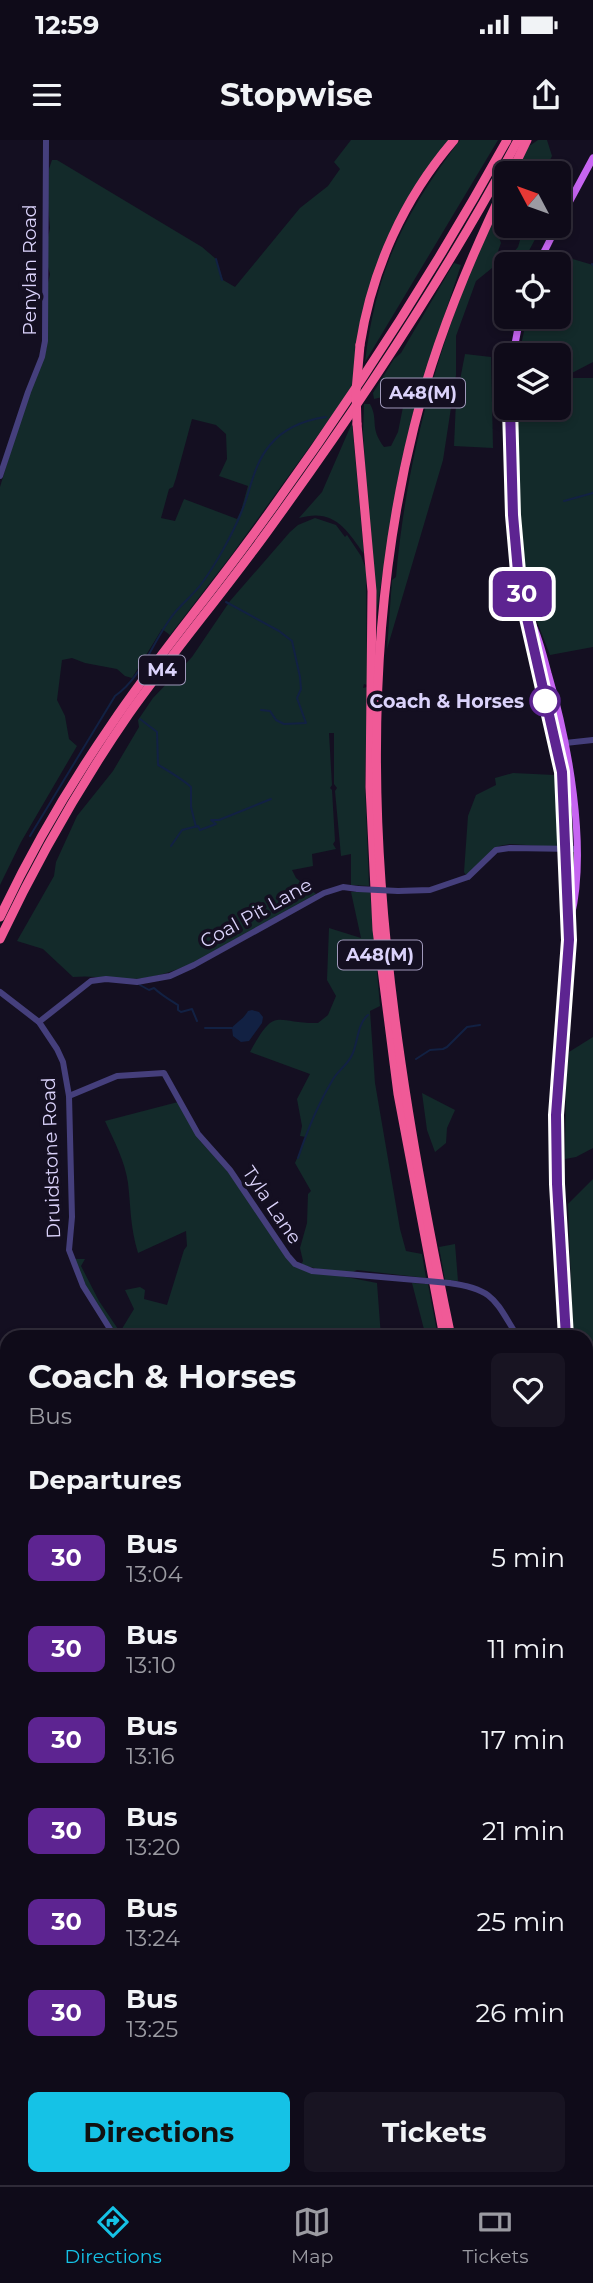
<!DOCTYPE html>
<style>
body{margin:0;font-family:Montserrat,sans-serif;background:#181422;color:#f1f3f6;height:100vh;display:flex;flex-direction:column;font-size:26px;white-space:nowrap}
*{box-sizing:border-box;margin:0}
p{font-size:23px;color:#9b9ba2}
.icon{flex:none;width:38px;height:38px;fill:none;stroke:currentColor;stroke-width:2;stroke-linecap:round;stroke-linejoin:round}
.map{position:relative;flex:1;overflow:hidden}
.sheet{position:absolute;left:0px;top:1190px;width:593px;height:856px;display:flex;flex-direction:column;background:#0f0b19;border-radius:21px 21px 0 0;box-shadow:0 4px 10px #0003,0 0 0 2px #2f2b38}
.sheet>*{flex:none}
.badge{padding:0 14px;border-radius:10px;font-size:24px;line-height:46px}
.needle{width:46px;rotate:311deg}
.controls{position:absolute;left:494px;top:21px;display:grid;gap:14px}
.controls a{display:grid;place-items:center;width:77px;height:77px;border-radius:10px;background:#0f0b19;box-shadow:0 4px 10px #0003,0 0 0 2px #2f2b38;font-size:35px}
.map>.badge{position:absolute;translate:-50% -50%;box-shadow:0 0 0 4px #fff}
h2{padding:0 28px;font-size:26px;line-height:63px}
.round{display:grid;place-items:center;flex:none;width:74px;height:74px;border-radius:10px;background:#181422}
.headline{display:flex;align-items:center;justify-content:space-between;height:119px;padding:0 28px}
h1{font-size:33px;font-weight:700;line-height:52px}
.button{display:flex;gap:14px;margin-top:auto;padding:14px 28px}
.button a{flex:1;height:80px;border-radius:10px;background:#15c2e6;color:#111;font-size:28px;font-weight:700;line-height:80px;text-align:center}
.button a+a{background:#181422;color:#f1f3f6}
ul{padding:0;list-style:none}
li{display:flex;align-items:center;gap:21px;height:91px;padding:0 28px}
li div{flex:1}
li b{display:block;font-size:26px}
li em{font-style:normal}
li .badge{min-width:77px;font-weight:700;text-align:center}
.status{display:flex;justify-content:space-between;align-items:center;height:49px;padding:0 35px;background:#0f0b19;direction:ltr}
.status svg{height:19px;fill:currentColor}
header{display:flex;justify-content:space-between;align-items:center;height:91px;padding:0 28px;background:#0f0b19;font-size:32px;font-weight:700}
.dock{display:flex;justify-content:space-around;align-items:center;height:98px;border-top:2px solid #2f2b38;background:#0f0b19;font-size:19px;color:#9b9ba2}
.dock a{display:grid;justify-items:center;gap:4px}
.dock .selected{color:#15c2e6}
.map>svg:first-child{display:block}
.green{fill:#132a2a;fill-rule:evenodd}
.water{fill:#122143}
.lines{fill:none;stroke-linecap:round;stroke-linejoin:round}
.stream{stroke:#122143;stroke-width:2}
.tertiary{stroke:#453f7c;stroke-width:6}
.primary{stroke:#c665f1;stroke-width:7}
.trunk{stroke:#db60c4;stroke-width:8}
.motorway{stroke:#f05a97;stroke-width:9}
.tertiary-bridge{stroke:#453f7c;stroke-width:6}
.motorway-bridge{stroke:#f05a97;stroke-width:9}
.line-casing{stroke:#fff;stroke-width:16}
.line{stroke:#5d2491;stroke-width:10}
.stop-dot{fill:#fff;stroke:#5d2491;stroke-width:3.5}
.labels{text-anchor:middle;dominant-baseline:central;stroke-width:7;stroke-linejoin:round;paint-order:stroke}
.shield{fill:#140f21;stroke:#9f98ba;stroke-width:2}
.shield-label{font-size:18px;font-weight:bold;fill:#dbd3fb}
.street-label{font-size:19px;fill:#dbd3fb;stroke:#140f21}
.stop-label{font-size:19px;font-weight:bold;fill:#dbd3fb;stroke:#140f21;text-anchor:end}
</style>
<div class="status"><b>12:59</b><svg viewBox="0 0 49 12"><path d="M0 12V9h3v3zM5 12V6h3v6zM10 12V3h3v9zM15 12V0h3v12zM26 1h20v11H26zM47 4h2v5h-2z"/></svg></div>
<header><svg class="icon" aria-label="menu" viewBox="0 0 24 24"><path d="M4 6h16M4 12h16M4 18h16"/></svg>Stopwise<svg class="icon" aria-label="share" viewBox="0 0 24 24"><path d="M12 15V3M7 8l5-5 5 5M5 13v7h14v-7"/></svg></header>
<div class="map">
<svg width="593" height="2045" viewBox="0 0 593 2045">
<rect width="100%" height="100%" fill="#140f21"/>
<g class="green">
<path d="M351,0H449L415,46L386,100L364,166L358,192L352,248L233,413L170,495L162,489L132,538L125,536L117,529L85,523L72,518L62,520L57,560L65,576L69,599L77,606L21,702L0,745V347L24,267L47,207V147L50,134L48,127L47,101L50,88L47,56L49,29L52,20H57L202,107L216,119L223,140L235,147L300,68L328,46L340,29L334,22ZM192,279L216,285L226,294L227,319L219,336L248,346L241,371L237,379L184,359L175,381L161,378L169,349L173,347L176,338Z"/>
<path d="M460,0H498L365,222C376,129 404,74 460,0Z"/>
<path d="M538,0H547L552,16L543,33H514L525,9Z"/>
<path d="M506,50V66L496,89L501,103L492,128L476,141L456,196V235L443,320L387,509L392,440L396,437C408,301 447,174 506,50Z"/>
<path d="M534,86H542L522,124L506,125L512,119L507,114L513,113L518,107L523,90L531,91Z"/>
<path d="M549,112L593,125V222L570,234L558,233V215H519L527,177H558V124H544Z"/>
<path d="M454,123L461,125L417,258L399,332L376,475L366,340L363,291L364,264H370C379,281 369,287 384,307L391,306L398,292L404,262L396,254L374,259L373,253L394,219L401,213Z"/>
<path d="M465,214L491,217L493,308L454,306L456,261Z"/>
<path d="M558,238H593V507L550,515L536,479L521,422L515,280L516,268H558Z"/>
<path d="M352,283L364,414C346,388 333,368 299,378L322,352Z"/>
<path d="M315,378L336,385L345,397L347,395L361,416L366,429L367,545L364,544L363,548L367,547L365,644L369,746L351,745V714L341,716L335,651L337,648L334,644V593H329L332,645L330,648L332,650L335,701L333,704L336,709L312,714L313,726L292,730L296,738L316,754L191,824C171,832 152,839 130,839C111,839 93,835 73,837L43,809L17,801L54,736L56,722L77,676L113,631L139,587L138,580L153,558L192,517L230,461L290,392L298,385Z"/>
<path d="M513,633L554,635L559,666V707L510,704L499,706L466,735L464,732L468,676L476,655L496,645L495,638Z"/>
<path d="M351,752H370L380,866L370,871L375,943L400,1089L406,1111L422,1114L426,1138L357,1130L353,1132L323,1130L301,1125L303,1121L300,1108L307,1083L308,1054L311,1051L295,1023L306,997L300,996L302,986L297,959L310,934L250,912C276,864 275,884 318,883L328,875L336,856L327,840L329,788L361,798Z"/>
<path d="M593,897V1008L576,1017L565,1019L566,943L569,912Z"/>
<path d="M422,953L455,970L447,988L446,1003L435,1012L427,990Z"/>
<path d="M178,962L200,1001L226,1029L295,1127L377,1143L381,1197H117L95,1164L73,1119H85L81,1126L99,1161L120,1192L134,1169L125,1150L140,1147L145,1150L144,1159L167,1165L184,1110L187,1106L186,1091L138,1113C130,1086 131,1069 128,1043C125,1021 114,1001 105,981Z"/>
<path d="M593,1039V1368L586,1326V1197H573L568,1064Z"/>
<path d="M455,1104L458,1141L445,1140L439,1107Z"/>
<path d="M412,1143L428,1144L438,1197H426Z"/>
<path d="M0,1689L7,1692V1806L0,1814Z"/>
<path d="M0,1866H7V1976L0,1974Z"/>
</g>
<path class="water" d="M252,870L259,872L263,877L262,883L249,901L241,902L233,896L232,888C235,883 243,880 248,871Z"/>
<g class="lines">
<g class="stream">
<path d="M216,119L222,140"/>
<path d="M592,124L593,125"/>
<path d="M564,361L593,353"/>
<path d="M226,462L279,491L292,501L300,537L301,549L297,558L306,583L284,584L276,580L270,571L261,570"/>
<path d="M140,579L157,592L158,625C166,629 186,642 191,647V667L196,687"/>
<path d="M30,696L115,556C141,538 152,504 170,479C179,465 193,456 202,443C216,424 232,395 241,373C251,350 253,325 270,305C284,288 305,280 326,277"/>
<path d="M171,706L182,690L198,686L200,690L216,684L211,680H219L271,659"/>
<path d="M140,845L149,850L154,848C161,855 170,860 178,865V870L181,872L192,869L197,881"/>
<path d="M205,888H232"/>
<path d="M416,919L430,910L443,909L447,907L467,887L480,885"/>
<path d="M298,1018C307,991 317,966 332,941C337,931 347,926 352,915C358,903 357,884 368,875"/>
<path d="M19,2039L22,2045"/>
</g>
<g class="tertiary">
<path d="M0,336L28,252L42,217L45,201L46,0"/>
<path d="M556,604L593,600"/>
<path d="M398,751L430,750L468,737L496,710L510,708L576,709"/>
<path d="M0,852L39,882L57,909L63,922L69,956L72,1077L69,1110L83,1146L115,1197"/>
<path d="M39,882L91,841L106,839L137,842L170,836L194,825L324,753L343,747L358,749"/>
<path d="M69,956L117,936L164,933L198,994L230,1030L288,1116L295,1124L312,1131L427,1141"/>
<path d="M449,1143C495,1149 495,1161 518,1197"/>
<path d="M284,2039L285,2045"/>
</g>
<g class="primary">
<path d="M558,83L593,18"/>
<path d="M538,124L557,86"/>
<path d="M513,215L520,177"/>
<path d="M510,268L513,375L519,443L562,632L569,800L556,975L557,1044L566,1197"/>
<path d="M529,477C538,494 543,514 548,533C568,601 588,707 571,777"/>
<path d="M586,1357L593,1383"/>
</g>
<g class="trunk">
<path d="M586,1854L593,1846"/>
<path d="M586,1880L593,1870"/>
<path d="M439,2045V2039"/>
<path d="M482,2045L486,2039"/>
</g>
<g class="motorway">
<path d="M511,33L527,0"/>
<path d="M360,205C372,129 404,58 454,0"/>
<path d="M357,284L372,451L370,647L377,790L398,954L444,1197"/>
<path d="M0,777C31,711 69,646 111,585C154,521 204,462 250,399C344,271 430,139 507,0"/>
<path d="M0,799C37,721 80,645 129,574C173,512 222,454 267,392C358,267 445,137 518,0"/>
<path d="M451,1197C389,900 339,587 414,287C435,202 468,122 506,44"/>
<path d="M464,2045L466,2039"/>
<path d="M471,2045L473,2039"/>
</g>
<g class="tertiary-bridge">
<path d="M358,749L398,751"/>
<path d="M427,1141L449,1143"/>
</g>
<path class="motorway-bridge" d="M357,284L356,251L360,205"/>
</g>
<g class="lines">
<defs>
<path id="line" d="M510,268L513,375L519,443L562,632L569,800L556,975L557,1044L566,1197"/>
</defs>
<use href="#line" class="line-casing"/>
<use href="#line" class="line"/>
</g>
<circle class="stop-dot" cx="545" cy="561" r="14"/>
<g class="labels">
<g class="shield">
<rect x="381" y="238.5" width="84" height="29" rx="5"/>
<rect x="139" y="515.5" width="46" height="29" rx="5"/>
<rect x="338" y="800.5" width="84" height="29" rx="5"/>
</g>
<g class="shield-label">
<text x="423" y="253">A48(M)</text>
<text x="162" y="530">M4</text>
<text x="380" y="815">A48(M)</text>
</g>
<g class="street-label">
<text transform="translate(29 130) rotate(-90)">Penylan Road</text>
<text transform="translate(256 773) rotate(-29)">Coal Pit Lane</text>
<text transform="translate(51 1018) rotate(-92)">Druidstone Road</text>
<text transform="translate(272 1065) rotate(56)">Tyla Lane</text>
</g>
<g class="stop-label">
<text x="524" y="561">Coach &amp; Horses</text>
</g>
</g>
</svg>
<div class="controls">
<a><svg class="needle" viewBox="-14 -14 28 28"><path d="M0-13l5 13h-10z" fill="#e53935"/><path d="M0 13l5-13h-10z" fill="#9b9ba2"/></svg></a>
<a><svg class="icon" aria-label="locate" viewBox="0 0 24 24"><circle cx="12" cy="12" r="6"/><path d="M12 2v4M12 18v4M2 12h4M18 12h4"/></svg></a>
<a><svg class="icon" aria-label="layers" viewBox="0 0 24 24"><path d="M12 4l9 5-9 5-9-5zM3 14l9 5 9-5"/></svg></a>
</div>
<b class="badge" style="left:522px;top:454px;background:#5d2491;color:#fff">30</b>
<section class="sheet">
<div class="headline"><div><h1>Coach &amp; Horses</h1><p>Bus</p></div><a class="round"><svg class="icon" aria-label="heart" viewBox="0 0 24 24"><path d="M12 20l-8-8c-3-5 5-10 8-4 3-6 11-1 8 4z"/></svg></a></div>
<h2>Departures</h2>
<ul>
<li><span class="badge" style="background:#5d2491;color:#fff">30</span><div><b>Bus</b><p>13:04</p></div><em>5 min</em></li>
<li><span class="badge" style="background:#5d2491;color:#fff">30</span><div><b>Bus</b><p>13:10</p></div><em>11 min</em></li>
<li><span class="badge" style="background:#5d2491;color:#fff">30</span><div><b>Bus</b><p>13:16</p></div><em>17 min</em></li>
<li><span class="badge" style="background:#5d2491;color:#fff">30</span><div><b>Bus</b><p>13:20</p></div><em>21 min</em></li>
<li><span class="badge" style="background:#5d2491;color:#fff">30</span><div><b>Bus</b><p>13:24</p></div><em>25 min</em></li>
<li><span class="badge" style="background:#5d2491;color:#fff">30</span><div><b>Bus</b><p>13:25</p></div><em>26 min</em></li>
</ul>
<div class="button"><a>Directions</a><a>Tickets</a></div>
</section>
</div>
<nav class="dock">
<a class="selected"><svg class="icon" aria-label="directions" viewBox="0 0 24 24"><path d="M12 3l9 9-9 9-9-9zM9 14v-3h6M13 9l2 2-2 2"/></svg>Directions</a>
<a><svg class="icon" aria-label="map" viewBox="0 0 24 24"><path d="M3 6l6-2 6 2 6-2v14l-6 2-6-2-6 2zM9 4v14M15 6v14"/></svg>Map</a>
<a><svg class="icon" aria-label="tickets" viewBox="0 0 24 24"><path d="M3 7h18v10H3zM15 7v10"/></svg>Tickets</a>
</nav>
